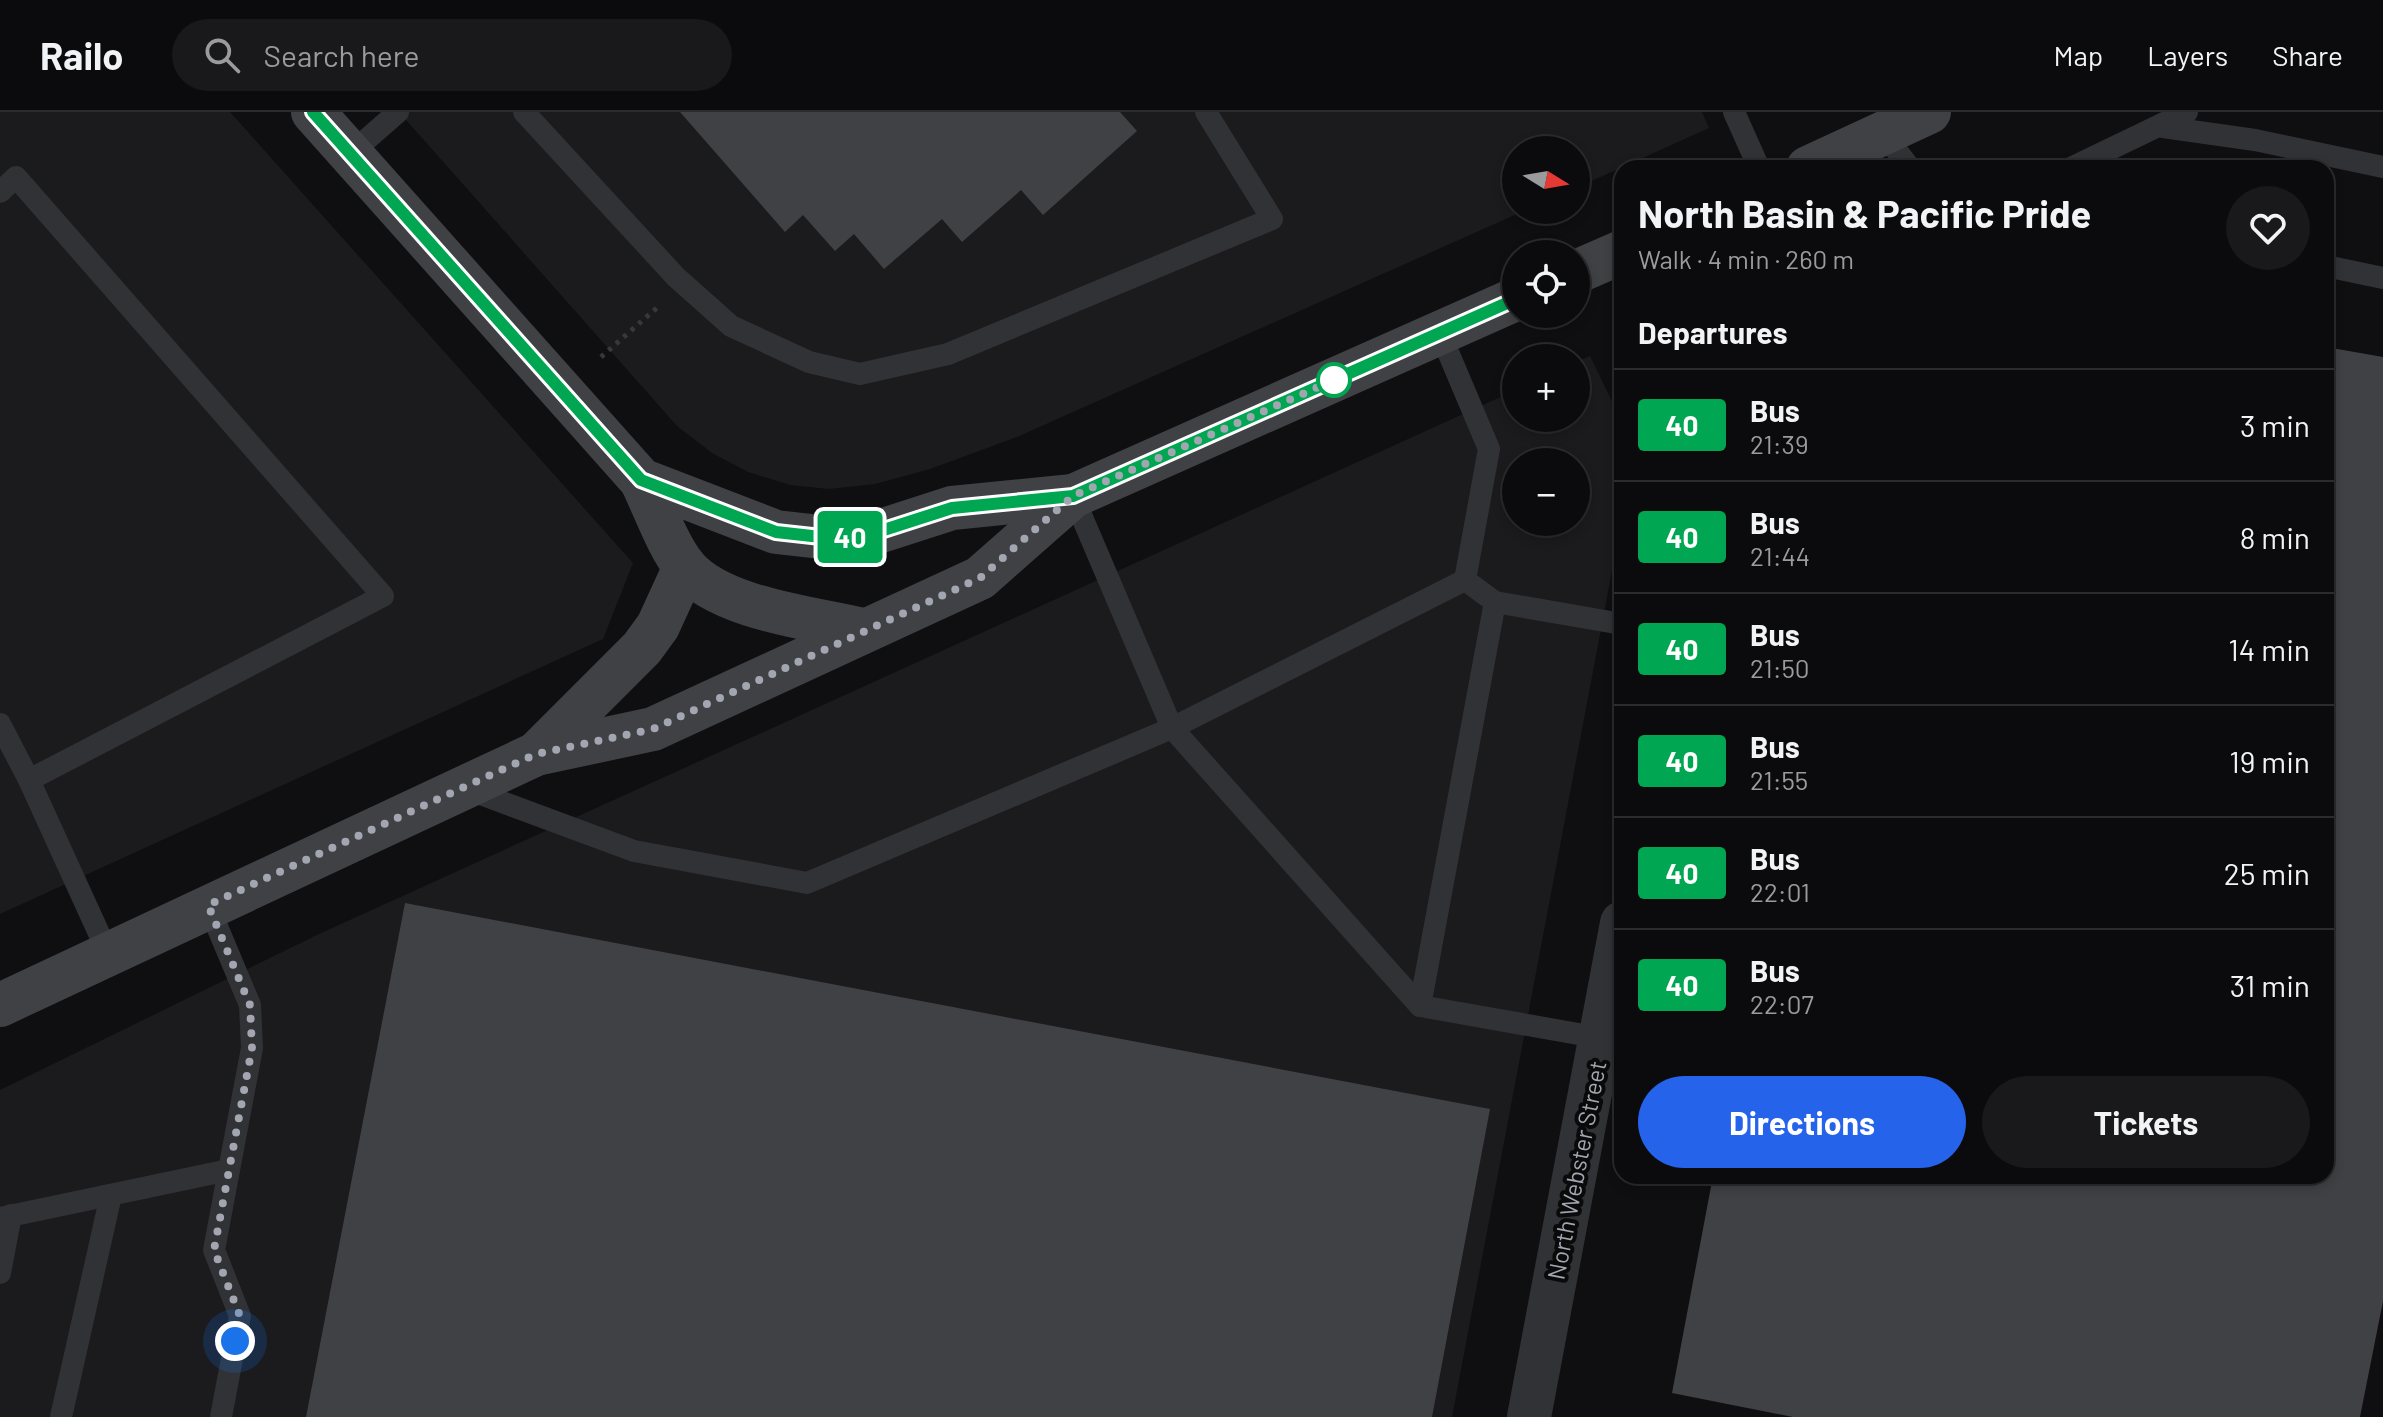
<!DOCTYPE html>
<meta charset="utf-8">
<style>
body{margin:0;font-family:Barlow,sans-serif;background:#19191b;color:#f1f3f6;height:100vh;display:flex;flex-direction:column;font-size:30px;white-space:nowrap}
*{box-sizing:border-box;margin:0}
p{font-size:26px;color:#9a9b9d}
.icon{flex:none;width:44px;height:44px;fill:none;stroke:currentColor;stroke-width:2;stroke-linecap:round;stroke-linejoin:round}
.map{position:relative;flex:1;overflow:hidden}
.drawer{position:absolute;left:1614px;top:48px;width:720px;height:1024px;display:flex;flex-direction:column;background:#0b0b0d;border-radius:24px;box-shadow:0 4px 12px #0003,0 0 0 2px #2b2b2e}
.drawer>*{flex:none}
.badge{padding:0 16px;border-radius:6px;font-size:28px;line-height:52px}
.needle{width:52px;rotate:101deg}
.fabs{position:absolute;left:1502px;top:24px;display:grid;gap:16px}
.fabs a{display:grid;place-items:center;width:88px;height:88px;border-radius:50%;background:#0b0b0d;box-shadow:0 4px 12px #0003,0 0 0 2px #2b2b2e;font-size:40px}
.you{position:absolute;width:40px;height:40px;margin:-20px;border:6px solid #fff;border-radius:50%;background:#1a73e8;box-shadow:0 0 0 12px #1a73e833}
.map>.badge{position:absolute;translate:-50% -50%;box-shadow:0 0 0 4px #fff}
h2{padding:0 24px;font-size:30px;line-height:72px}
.round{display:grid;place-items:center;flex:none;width:84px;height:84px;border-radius:42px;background:#19191b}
.headline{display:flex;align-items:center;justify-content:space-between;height:136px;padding:0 24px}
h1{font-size:38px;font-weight:700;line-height:60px}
.action{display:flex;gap:16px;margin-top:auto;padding:16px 24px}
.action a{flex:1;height:92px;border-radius:48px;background:#2563eb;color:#fff;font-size:32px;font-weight:700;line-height:92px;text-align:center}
.action a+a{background:#19191b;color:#f1f3f6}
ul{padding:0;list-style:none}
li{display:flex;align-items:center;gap:24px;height:112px;padding:0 24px;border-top:2px solid #2b2b2e}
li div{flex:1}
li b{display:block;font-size:30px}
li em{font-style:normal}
li .badge{min-width:88px;font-weight:700;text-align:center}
header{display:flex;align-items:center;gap:48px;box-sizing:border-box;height:112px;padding:0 40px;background:#0b0b0d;border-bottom:2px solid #2b2b2e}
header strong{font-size:38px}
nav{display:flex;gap:44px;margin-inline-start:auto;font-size:28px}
.search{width:560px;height:72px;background:#19191b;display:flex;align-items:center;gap:20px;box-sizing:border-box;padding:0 28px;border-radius:44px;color:#9a9b9d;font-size:30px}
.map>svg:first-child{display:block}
.built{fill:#1b1b1d;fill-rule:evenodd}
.building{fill:#404145}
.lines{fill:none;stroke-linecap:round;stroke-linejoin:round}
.path{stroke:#37383c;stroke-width:5;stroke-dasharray:4 6;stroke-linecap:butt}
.lane{stroke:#313235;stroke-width:22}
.street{stroke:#313235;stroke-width:44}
.secondary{stroke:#3f4145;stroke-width:44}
.line-casing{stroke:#fff;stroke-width:18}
.line{stroke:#00a651;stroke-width:12}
.walk{stroke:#a1a6b1;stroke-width:8;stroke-dasharray:0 14.4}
.stop-dot{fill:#fff;stroke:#00a651;stroke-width:4}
.labels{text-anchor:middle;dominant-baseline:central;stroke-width:8;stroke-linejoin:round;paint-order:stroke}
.street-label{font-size:24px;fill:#a1a6b1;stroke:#0a0a0b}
</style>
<header>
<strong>Railo</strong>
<div class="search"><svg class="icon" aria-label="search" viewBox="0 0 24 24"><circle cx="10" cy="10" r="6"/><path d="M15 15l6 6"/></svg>Search here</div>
<nav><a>Map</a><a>Layers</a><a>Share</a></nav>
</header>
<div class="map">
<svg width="2383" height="1305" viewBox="0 0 2383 1305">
<rect width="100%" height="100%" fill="#0f0f11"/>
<g class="built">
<path d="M0,0H230L633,451L603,527L0,802Z"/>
<path d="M399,0H1702L1709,16L1576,76V38H1516V98H1526L1017,325L930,357L875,372L829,377L790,373L748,360L712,341L677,314Z"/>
<path d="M1590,244L1622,310V406L1452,1305H0V978L319,822L1516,278V306H1576V250ZM1516,350H1576V410H1516Z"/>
</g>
<g class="building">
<path d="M680,0H1120L1137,19L1043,103L1021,78L962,130L942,107L884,157L854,122L835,139L803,103L785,120Z"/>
<path d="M2326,235L2383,245V1189L2360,1305H1793L1672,1281L1713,1064H2326Z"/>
<path d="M405,791L1490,997L1432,1305H306Z"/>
</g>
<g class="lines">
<path class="path" d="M601,245L659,194"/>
<g class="lane">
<path d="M524,0L676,165L731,214L809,250L860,262L948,242L1272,107L1206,0"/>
<path d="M1734,0L1759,56"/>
<path d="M2163,15L2255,28L2383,55"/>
<path d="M1883,21L1910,56"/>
<path d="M350,42L398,0"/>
<path d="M2071,56L2187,0"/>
<path d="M0,80L16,65L383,484L29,668L108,841"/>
<path d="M2326,154L2383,166"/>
<path d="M1440,221L1489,337L1465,468L1495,490L1622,512"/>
<path d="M1073,384L1172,616L1420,894L1601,926"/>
<path d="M0,612L29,668"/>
<path d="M467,677L634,739L807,771L1172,616L1465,468"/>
<path d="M208,793L250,893L252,936L229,1058"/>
<path d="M1420,894L1495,490"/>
<path d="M0,1106L229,1058L214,1138L240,1204L221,1305"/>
<path d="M0,1161L11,1103"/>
<path d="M61,1305L111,1083"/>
</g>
<path class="street" d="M1529,1305L1622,811"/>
<g class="secondary">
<path d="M313,0L641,368L776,420L821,425H862L952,396L1073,384"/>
<path d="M1808,56L1929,0"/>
<path d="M1576,160L1622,140"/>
<path d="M641,368C654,394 668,435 686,456C722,497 812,506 863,518"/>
<path d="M536,642L642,536L658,514L685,455"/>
<path d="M0,893L536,642L653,617L980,466L1073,384L1516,187"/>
</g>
</g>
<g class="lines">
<defs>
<path id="line" d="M313,0L641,368L776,420L821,425H862L952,396L1073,384L1516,187"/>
</defs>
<use href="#line" class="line-casing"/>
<use href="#line" class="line"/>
<path class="walk" d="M235,1229L240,1204L214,1138L252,936L250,893L208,793L536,642L653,617L980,466L1073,384L1334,268"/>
</g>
<circle class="stop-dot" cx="1334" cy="268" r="16"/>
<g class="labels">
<g class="street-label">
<text transform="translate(1576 1058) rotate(-79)">North Webster Street</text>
</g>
</g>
</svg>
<div class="fabs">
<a><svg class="needle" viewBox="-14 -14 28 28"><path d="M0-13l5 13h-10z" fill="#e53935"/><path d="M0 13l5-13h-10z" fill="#9a9b9d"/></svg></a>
<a><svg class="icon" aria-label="locate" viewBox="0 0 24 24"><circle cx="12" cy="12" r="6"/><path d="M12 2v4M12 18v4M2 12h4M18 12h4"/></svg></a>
<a>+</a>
<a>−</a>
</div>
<div class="you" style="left:235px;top:1229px"></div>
<b class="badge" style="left:850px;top:425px;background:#00a651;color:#fff">40</b>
<section class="drawer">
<div class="headline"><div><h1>North Basin &amp; Pacific Pride</h1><p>Walk · 4 min · 260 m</p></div><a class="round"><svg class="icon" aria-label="heart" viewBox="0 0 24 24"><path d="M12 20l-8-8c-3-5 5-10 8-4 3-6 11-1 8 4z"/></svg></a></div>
<h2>Departures</h2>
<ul>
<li><span class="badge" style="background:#00a651;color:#fff">40</span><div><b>Bus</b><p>21:39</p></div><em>3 min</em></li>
<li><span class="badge" style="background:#00a651;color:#fff">40</span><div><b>Bus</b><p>21:44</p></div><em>8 min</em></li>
<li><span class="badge" style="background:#00a651;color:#fff">40</span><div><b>Bus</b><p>21:50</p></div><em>14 min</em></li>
<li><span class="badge" style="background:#00a651;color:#fff">40</span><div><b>Bus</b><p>21:55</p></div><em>19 min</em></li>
<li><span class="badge" style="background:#00a651;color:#fff">40</span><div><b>Bus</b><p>22:01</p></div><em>25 min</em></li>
<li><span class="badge" style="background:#00a651;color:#fff">40</span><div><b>Bus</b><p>22:07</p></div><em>31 min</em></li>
</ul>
<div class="action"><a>Directions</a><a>Tickets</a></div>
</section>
</div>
